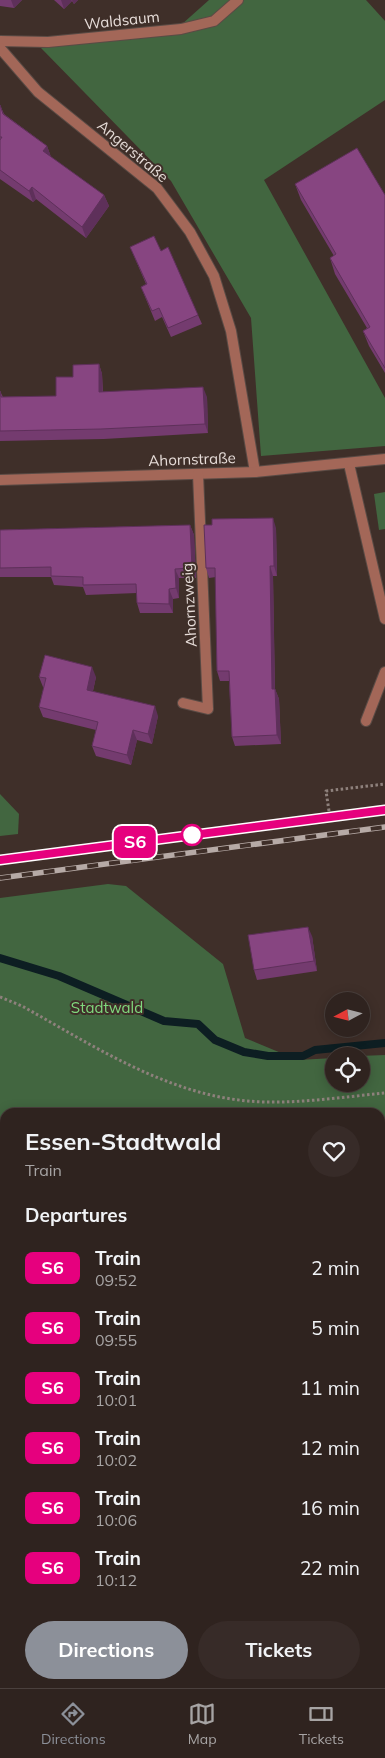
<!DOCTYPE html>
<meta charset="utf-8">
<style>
body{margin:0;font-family:Mulish,sans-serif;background:#372b28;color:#f1f3f6;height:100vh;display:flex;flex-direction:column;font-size:19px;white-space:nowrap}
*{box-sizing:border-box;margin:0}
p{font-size:16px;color:#a7a4a4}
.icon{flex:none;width:28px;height:28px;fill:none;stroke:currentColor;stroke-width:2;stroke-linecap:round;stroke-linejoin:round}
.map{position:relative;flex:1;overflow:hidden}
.sheet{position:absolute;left:0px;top:1108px;width:385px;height:581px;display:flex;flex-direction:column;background:#2f231f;border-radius:15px 15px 0 0;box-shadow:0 2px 12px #0003,0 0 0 1px #4a403d}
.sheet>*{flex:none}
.badge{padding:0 10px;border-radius:8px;font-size:18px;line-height:32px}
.needle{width:32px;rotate:263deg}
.buttons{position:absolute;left:325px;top:992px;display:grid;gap:10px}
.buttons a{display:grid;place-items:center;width:45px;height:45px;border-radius:50%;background:#2f231f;box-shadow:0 2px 12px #0003,0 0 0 1px #4a403d;font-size:25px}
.map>.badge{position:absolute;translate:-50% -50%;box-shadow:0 0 0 2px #fff}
h2{padding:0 25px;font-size:19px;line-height:45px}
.round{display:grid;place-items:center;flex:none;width:52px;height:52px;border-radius:26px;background:#372b28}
.head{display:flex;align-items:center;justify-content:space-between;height:85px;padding:0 25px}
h1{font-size:24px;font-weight:700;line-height:38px}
.cta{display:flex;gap:10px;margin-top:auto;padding:10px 25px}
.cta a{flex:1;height:58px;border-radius:30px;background:#8c9099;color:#fff;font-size:20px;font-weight:700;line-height:58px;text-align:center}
.cta a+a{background:#372b28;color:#f1f3f6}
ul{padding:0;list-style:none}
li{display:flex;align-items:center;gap:15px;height:60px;padding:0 25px}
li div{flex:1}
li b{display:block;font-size:19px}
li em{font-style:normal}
li .badge{min-width:55px;font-weight:700;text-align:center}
.tab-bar{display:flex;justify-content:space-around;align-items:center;height:70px;border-top:1px solid #4a403d;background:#2f231f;font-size:14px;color:#a7a4a4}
.tab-bar a{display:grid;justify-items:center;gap:2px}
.tab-bar .on{color:#8c9099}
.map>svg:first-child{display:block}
.green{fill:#426640;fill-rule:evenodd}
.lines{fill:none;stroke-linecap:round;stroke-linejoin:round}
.stream{stroke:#0d1e22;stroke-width:8}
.service-casing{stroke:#5a4b45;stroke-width:12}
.minor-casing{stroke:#5a4b45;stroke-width:12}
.path{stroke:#8e817c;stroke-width:3;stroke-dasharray:2.5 2.5;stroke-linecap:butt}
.service{stroke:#a36758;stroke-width:10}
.minor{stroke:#a36758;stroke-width:10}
.rail-casing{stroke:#b6aaa6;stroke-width:5.5}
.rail{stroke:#3f2f29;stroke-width:4;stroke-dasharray:11;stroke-linecap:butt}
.wall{fill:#743b6f}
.shaded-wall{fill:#5e305a}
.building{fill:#874581;stroke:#5e305a}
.line-casing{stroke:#fff;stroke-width:11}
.line{stroke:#e6007e;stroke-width:8}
.stop-dot{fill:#fff;stroke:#e6007e;stroke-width:2.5}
.labels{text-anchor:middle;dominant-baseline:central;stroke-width:4;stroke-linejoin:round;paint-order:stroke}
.street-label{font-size:15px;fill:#e7ddd9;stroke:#3f2f29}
.park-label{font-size:15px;fill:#80d87d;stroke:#3f2f29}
</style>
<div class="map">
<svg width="385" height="1688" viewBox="0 0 385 1688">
<rect width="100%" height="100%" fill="#3f2f29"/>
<g class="green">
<path d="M209,0H366L385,21V100L264,180L385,398V446L261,456L251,318L171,181L41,48L181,25Z"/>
<path d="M385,492V529L379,530L374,494Z"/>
<path d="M0,794L19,814L18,834L0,836Z"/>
<path d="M108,884L126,886L223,964L245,1038L298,1060L334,1058V1084H361V1056H359L385,1055V1688H0V898ZM380,1112V1684H5V1112Z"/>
</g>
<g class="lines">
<g class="stream">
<path d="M0,958L59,976L164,1021L198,1024L215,1040L244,1052L268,1056H303L315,1050L385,1043"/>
<path d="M0,1127L5,1136"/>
<path d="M367,1684L376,1688"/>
</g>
<defs>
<g id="service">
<path d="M349,464L385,619"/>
<path d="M366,721L385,672"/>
</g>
<g id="minor">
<path d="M0,41L48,42L181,29L214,21L238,0"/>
<path d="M0,48L38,92L157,188L190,232L214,276L231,331L255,472"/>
<path d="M0,480L255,472L385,459"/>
<path d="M183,703L208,709L198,474"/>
</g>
</defs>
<use href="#service" class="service-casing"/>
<use href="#minor" class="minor-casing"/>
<g class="path">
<path d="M329,811L326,791L385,784"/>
<path d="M0,997L22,1006C92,1045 166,1094 248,1101C290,1105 342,1097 385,1093"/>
<path d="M0,1273L5,1281"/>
<path d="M304,1684L309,1688"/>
</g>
<use href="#service" class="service"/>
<use href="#minor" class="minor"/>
<defs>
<g id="rail">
<path d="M0,860L385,810"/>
<path d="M0,878L385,827"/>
</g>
</defs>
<use href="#rail" class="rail-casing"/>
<use href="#rail" class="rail"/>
</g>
<g class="wall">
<path d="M0,0H22L14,8L0,6Z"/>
<path d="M54,0H78L74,4L72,1L64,9Z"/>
<path d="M0,105L4,114L47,146L51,157L104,195L109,206L86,238L36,199L33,202L0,179Z"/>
<path d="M295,184L385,195V373L369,346L363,331L367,328L335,274L330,258L334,256L301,200Z"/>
<path d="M130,247L161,251L198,315L202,324L171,337L162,317L155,321L141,287L146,284Z"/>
<path d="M99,364L102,374L103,392L207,397L208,433L104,439L0,441V391L3,397L56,396L73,377Z"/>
<path d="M190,525L194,535L196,578H179V598L173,599V613H140L137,603V593L86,595L83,587L54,585L51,577H0V530Z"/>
<path d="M212,525L276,528L277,576H273L275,689L279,699L281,744L235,746L232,737L229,681H220L217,671L216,577L209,578L206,568Z"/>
<path d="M39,677H96L93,691L158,716L152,744L137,740L131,765L96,756L92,746L96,730L43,717L39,707L44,687H43Z"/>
<path d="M312,936L317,971L257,980L254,970Z"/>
</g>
<g class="shaded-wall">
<path d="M11,0H22L14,8Z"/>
<path d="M61,0H71L72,1L64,9Z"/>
<path d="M72,0H78L74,4Z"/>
<path d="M47,146L51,157L43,151Z"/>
<path d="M32,187L36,199L33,202L29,191Z"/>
<path d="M104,195L109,206L86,238L82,227Z"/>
<path d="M99,364L102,374L103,401L99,392Z"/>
<path d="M203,387L207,397L208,433L205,424Z"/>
<path d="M273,518L276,528L277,576L274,566Z"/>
<path d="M190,525L194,535L196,578L192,568Z"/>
<path d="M270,566L273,576L275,699L272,689Z"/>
<path d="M175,569L179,578V598L176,588Z"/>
<path d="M169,589L173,599V613L169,604Z"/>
<path d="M92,667L96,677L91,699L87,690Z"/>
<path d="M275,689L279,699L281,744L277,735Z"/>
<path d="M155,706L158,716L152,744L148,734Z"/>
<path d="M133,730L137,740L131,765L127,755Z"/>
<path d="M308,927L312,936L317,971L314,961Z"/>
</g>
<g class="building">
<path d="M0,105L3,114L47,146L43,151L104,195L82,227L32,187L29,191L0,170V140L2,137H0Z"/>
<path d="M357,148L385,195V368L363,331L370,327L330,258L336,254L295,184Z"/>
<path d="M154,236L161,251L168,247L198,315L168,328L159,308L152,311L141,287L147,284L130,247Z"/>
<path d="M99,364V392L203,387L205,424L101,429L0,431V391L1,397L56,396V377H73V365Z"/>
<path d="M273,518L274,566H270L272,689H275L277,735L232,737L229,671H217L215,568H206L204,525H212V519Z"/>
<path d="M190,525L192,568L175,569L176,588L169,589V604L137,603L136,584L83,585V577L51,576V567L0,568V530Z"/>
<path d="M45,655L92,667L87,690L155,706L148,734L133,730L127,755L92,746L98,722L39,707L46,678L39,677Z"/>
<path d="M308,927L314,961L254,970L248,935Z"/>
</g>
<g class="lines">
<defs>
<path id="line" d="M0,860L385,810"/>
</defs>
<use href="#line" class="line-casing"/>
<use href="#line" class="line"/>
</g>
<circle class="stop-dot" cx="192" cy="835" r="10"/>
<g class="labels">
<g class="street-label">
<text transform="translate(122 20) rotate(-6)">Waldsaum</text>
<text transform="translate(133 151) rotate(40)">Angerstraße</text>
<text transform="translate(192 459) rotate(-2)">Ahornstraße</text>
<text transform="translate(189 605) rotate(-93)">Ahornzweig</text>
</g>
<g class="park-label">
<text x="107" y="1007">Stadtwald</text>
</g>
</g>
</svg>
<div class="buttons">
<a><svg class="needle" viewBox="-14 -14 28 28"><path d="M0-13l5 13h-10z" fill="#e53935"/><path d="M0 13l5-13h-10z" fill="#a7a4a4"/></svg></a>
<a><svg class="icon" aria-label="locate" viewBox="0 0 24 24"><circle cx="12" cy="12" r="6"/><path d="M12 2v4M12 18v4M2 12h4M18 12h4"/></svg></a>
</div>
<b class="badge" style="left:135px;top:842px;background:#e6007e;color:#fff">S6</b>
<section class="sheet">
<div class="head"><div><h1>Essen-Stadtwald</h1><p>Train</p></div><a class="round"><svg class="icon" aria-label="heart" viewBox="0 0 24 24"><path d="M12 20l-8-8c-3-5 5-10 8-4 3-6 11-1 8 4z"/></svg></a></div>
<h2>Departures</h2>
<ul>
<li><span class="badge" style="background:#e6007e;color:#fff">S6</span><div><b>Train</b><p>09:52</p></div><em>2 min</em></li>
<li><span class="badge" style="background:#e6007e;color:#fff">S6</span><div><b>Train</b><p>09:55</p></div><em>5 min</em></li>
<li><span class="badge" style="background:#e6007e;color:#fff">S6</span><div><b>Train</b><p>10:01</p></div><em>11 min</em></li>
<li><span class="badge" style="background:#e6007e;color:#fff">S6</span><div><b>Train</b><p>10:02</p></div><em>12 min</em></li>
<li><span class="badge" style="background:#e6007e;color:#fff">S6</span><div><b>Train</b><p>10:06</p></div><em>16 min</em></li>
<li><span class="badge" style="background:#e6007e;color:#fff">S6</span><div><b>Train</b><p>10:12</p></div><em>22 min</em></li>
</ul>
<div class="cta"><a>Directions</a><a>Tickets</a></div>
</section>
</div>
<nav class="tab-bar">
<a class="on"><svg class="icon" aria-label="directions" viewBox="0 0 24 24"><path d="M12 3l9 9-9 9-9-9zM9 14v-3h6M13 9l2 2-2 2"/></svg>Directions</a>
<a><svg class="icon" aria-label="map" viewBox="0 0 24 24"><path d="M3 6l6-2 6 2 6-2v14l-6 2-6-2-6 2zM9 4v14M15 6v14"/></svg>Map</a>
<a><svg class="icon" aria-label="tickets" viewBox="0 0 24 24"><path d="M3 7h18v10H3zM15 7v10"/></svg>Tickets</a>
</nav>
